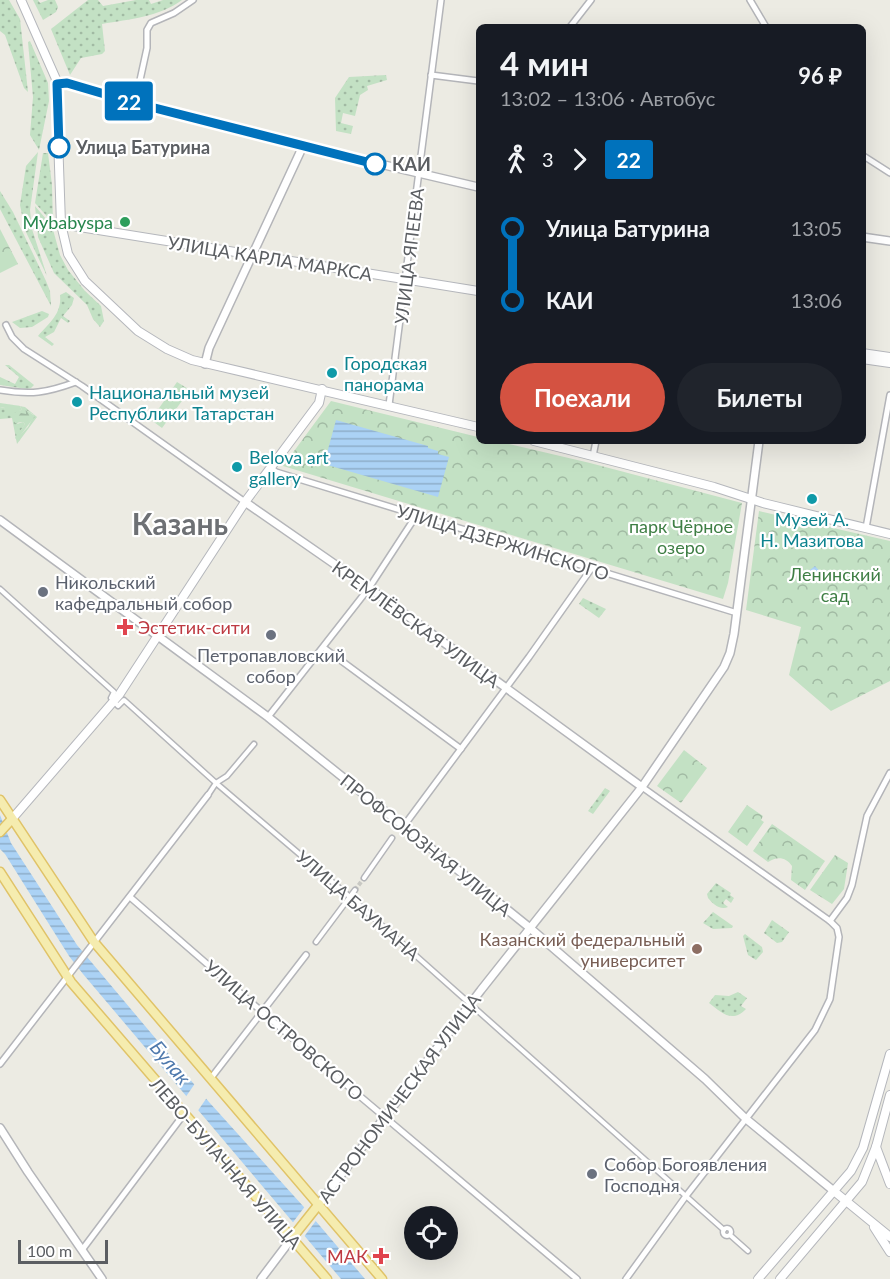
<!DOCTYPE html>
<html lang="ru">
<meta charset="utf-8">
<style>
body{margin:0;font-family:Lato,sans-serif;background:#20242c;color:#f1f3f6;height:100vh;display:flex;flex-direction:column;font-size:22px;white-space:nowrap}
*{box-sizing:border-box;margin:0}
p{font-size:20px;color:#9ea1a6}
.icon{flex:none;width:33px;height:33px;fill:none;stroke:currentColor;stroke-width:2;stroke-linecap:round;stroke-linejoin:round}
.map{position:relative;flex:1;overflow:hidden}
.side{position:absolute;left:476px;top:24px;width:390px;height:420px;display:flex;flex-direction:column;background:#171b24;border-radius:9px;box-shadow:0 6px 24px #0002}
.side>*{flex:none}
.badge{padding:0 12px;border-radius:4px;font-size:21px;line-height:39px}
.buttons{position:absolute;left:404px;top:1206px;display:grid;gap:12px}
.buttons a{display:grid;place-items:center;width:54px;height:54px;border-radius:50%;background:#171b24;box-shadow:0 6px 24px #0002;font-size:30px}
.scale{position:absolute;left:18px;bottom:15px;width:90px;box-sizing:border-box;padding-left:6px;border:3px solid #5b5e62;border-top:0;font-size:16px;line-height:21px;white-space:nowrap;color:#5b5e62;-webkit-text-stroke:4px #fff;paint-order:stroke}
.map>.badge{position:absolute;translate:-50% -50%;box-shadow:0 0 0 3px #fff}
.legs{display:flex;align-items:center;gap:9px;height:66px;padding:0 24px;font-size:20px}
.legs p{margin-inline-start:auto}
.summary{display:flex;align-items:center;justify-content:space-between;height:102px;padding:0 24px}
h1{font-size:33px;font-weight:700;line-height:45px}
.primary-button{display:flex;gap:12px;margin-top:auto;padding:12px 24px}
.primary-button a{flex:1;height:69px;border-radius:36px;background:#d45241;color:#fff;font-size:24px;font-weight:700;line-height:69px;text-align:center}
.primary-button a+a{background:#20242c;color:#f1f3f6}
ul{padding:0 24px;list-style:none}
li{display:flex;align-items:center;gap:21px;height:72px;font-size:22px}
li i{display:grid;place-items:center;width:9px;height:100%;margin:0 8px;background:currentColor}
li i::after{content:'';width:15px;height:15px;margin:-8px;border:4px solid;border-radius:50%;background:#171b24}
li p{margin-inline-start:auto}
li:first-child i{background:linear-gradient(#0000 50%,currentColor 0)}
li:last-child i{background:linear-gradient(currentColor 50%,#0000 0)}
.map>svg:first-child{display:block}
.grass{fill:url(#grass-dots);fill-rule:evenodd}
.forest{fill:url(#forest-firs)}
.park{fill:url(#park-crowns)}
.water{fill:url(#water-rules)}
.pier{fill:#ecebe3}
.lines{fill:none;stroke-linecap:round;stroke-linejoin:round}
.pedestrian-tunnel{stroke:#c8c8c3;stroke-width:4;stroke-dasharray:4 2;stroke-linecap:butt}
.pedestrian-casing{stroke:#b4b5b9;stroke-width:7}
.minor-casing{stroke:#b4b5b9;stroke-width:8}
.tertiary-casing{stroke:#b4b5b9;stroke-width:10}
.secondary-casing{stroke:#b5b7bc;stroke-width:10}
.primary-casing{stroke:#e0c368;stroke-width:11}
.pedestrian{stroke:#fff;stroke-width:4}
.minor{stroke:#fff;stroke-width:5}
.tertiary{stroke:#fff;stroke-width:7}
.secondary{stroke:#fff;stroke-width:8}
.primary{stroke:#f5ecaf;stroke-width:8}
.line-1-casing{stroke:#fff;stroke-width:14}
.line-1{stroke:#0072bc;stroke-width:9}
.stop-1-dot{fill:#fff;stroke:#0072bc;stroke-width:3}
.leisure-dot{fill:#2e9e5b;stroke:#fff;stroke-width:2}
.culture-dot{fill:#0f9aa8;stroke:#fff;stroke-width:2}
.worship-dot{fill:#6b7280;stroke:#fff;stroke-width:2}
.health-dot{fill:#e0444e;stroke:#fff;stroke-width:2}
.education-dot{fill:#8d6e63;stroke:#fff;stroke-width:2}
.labels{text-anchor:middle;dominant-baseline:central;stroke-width:4.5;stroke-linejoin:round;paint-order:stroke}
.stop-label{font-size:18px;font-weight:bold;fill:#5b5e62;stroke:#fff;text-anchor:start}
.leisure-label{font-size:18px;fill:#27864d;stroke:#fff;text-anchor:end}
.street-label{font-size:18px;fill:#5b5e62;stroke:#fff}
.culture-label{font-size:18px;fill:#0d838f;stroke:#fff;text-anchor:start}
.park-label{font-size:18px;fill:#3e7e44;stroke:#fff}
.worship-label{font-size:18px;fill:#5b616d;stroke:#fff;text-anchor:start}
.health-label{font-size:18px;fill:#be3a42;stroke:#fff;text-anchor:start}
.education-label{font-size:18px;fill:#785e54;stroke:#fff;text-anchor:end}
.water-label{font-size:20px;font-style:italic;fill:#4e79ad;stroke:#fff}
.town-label{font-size:30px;font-weight:bold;fill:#6d7074;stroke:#fff}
</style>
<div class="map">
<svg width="890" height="1279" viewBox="0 0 890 1279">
<defs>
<pattern id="grass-dots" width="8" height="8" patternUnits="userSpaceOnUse" patternTransform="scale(1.5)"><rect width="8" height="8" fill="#c3e1c4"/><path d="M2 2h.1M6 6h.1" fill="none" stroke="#a1baa3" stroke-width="1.8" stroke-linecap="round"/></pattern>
<pattern id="forest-firs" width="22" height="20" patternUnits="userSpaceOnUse" patternTransform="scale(1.5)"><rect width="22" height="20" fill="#c3e1c4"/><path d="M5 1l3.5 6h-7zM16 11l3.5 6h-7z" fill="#a1baa3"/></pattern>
<pattern id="park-crowns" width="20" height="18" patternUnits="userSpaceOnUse" patternTransform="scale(1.5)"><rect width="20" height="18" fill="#c3e1c4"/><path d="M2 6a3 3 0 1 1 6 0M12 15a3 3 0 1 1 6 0" fill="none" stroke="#a1baa3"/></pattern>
<pattern id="water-rules" width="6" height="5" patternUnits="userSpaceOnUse" patternTransform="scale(1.5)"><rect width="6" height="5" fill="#abd2f5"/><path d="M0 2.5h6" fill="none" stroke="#8eaeca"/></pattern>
</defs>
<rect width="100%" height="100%" fill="#ecebe3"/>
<g class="grass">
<path d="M0,0H9L20,19L28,92L24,88L5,35L0,31Z"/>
<path d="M33,0H38L40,3L48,0H55L58,7L56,12L43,20Z"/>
<path d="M88,0H98L103,6L136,0H149L151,4L163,0H182C159,17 130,19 102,24L105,51L102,54L81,58L70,75L51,29Z"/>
<path d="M30,41L48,83L49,101L39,150L30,135L33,97L28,42Z"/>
<path d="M386,75L387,80L367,86L368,90L360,95L355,116L343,113L341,123L353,126L351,134L336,131L335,98L349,77Z"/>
<path d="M38,152L30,210L32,229L47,276L25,230L20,205L26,166Z"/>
<path d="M43,153H48L52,185L53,223L35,203Z"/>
<path d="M0,191L13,212L46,281L50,291L51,306L0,209Z"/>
<path d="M35,206L52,226L60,255L68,270L85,291L101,306L104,321L100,327L93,319L87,305L54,273L38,237Z"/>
<path d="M66,292L74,298L72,305L63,316L70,321L68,323L61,318L54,332L45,337L54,344L52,346L38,336C49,323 62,314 60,295Z"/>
<path d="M42,311L49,314L48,317L32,327L20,328L12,322Z"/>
<path d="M5,365H9L34,385L31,388L27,389L0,385V377L15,384L19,377Z"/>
<path d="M0,403L25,407L37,417L17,444L12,418L0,419V407L17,411L22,410L20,406ZM26,410L34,415L28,427L18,437V435L25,424L23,422L17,424L24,414H26Z"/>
<path d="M583,598L606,609L599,618L579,604Z"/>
<path d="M605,788L610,791L593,814L588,811Z"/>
<path d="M716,883L731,893L730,895L734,898L731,903L726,899L723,903L728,907C720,911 712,903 708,898L707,894Z"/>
<path d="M713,912L733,926L732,928L713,929L703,923Z"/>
<path d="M772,920L789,932L782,942L777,943L764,933Z"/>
<path d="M745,934L762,947L763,952L756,960L748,955L743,936Z"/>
<path d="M738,992L747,998L741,1006L746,1009C732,1024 721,1012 709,1003L715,995L729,996Z"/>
</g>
<g class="forest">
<path d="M0,403L20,406L22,410L8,415L5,412V408L0,407Z"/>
<path d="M26,410L35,416L17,440L15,438L25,424L23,422L15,423L14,420L21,413L26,414Z"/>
</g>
<g class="park">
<path d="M0,229L18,264L0,273Z"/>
<path d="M177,382L190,390L162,428L151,420Z"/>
<path d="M331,401L478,437V441H496L590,463L742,503L728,583L723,599L283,466Z"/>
<path d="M759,511L890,541V681L831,711L789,675L801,627L746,610Z"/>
<path d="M684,750L707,768L681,803L657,786Z"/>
<path d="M747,805L763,816L761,820L764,822L747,846L728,832Z"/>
<path d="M772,824L825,861L805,890L791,880L792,866C786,857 777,856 768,862L753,851Z"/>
<path d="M835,855L848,863L844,889L832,904L810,890Z"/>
</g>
<g class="water">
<path d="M336,420L428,446V448L438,451V454L449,457L438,497L324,464Z"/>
<path d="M815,566L823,575L814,583L805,574Z"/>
<path d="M0,815L11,843L77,945L209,1102L303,1206L365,1279H341L83,974L69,956L5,854L0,849Z"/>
</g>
<g class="pier">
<path d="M196,1082L208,1096L197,1112L185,1098Z"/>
<path d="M306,1205L318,1218L303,1238L291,1225Z"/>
</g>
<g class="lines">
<path class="pedestrian-tunnel" d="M355,890L364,878"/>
<defs>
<g id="pedestrian">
<path d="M0,589L114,692L111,698L118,706L124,700L216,783L350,897L724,1230"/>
<path d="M208,795L216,783L227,776L254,744"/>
<path d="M364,878L392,838"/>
<path d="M316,942L355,890"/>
<circle cx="727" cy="1232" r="4"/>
<path d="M730,1235L748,1251"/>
</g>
<g id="minor">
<path d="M750,0L766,27"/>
<path d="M570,27L591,0"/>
<path d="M431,75L478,81"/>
<path d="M135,103L147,48V30L151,23L174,13L193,0"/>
<path d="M862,155L890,173"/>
<path d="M6,325L12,337L24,349L82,386L245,502"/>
<path d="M0,390C31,395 46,393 76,382"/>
<path d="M389,405L441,0"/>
<path d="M593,456L596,441"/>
<path d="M271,468L276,472L737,613"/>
<path d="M866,528L890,395"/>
<path d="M324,648L461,749"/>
<path d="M268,717L369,588L416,516"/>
<path d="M403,827L529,657L591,569"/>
<path d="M130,897L343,1082L577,1279"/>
<path d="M830,921L847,898L852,885L867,816L890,773"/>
<path d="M0,1064L208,795"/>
<path d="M211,1078L306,955"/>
<path d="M82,1250L184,1114"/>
<path d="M626,1279L686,1196L815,1030L830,999L839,937L837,928L830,921L642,787"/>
</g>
<g id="tertiary">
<path d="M57,84L67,83L135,103L312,148L478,187"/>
<path d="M862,237L890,241"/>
<path d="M205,364L209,348L303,146"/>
<path d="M245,502L369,588L642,787"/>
<path d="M0,520L268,717L530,928L705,1079L745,1118L835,1192"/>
<path d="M0,1128L28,1172L102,1279"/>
<path d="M319,1204L481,990L642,787L724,667L730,653L734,634L759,441"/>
<path d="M261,1279L292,1238"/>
</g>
<g id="secondary">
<path d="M21,0L56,79L61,224L68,254L85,281L138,331L167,349L192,360L478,427"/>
<path d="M61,224L478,291"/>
<path d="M862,353L890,357"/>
<path d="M862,359L890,363"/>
<path d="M534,441L714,487L763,503L890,534"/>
<path d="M12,819L119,695L245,502L319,403L322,389"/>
<path d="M876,1147L890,1184"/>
<path d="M835,1192L890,1237"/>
<path d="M874,1227L890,1252"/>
<path d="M758,1279L851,1171L863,1148L890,1054"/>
<path d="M780,1279L862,1182L876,1147L890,1095"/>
</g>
<g id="primary">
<path d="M0,800L94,942L382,1279"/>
<path d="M0,832L12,819"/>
<path d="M0,872L71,982L327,1279"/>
<path d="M292,1238L319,1204"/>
</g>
</defs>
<use href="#pedestrian" class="pedestrian-casing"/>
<use href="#minor" class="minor-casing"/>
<use href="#tertiary" class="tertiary-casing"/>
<use href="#secondary" class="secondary-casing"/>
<use href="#primary" class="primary-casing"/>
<use href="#pedestrian" class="pedestrian"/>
<use href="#minor" class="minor"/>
<use href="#tertiary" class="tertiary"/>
<use href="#secondary" class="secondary"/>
<use href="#primary" class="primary"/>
</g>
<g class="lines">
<defs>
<path id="line-1" d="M59,147L57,84L67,83L135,103L375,164"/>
</defs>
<use href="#line-1" class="line-1-casing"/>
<use href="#line-1" class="line-1"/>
</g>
<g class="stop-1-dot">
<circle cx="59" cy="147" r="10"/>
<circle cx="375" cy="164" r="10"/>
</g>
<circle class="leisure-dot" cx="125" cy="222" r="6"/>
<g class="culture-dot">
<circle cx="332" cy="373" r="6"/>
<circle cx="77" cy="402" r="6"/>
<circle cx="237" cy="467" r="6"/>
<circle cx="812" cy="499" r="6"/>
</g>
<g class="worship-dot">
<circle cx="43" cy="592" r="6"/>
<circle cx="271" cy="635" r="6"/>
<circle cx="592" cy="1174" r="6"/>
</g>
<g class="health-dot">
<path d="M122 618h6v6h6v6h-6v6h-6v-6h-6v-6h6z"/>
<path d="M378 1247h6v6h6v6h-6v6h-6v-6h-6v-6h6z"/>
</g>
<circle class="education-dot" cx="697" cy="949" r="6"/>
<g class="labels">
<g class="stop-label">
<text x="76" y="147">Улица Батурина</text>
<text x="392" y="164">КАИ</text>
</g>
<g class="leisure-label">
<text x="113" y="222">Mybabyspa</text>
</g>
<g class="street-label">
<text transform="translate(409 256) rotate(-83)">УЛИЦА ЯПЕЕВА</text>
<text transform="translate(270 258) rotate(9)">УЛИЦА КАРЛА МАРКСА</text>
<text transform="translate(503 542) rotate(17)">УЛИЦА ДЗЕРЖИНСКОГО</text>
<text transform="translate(416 624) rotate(36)">КРЕМЛЁВСКАЯ УЛИЦА</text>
<text transform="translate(426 845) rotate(39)">ПРОФСОЮЗНАЯ УЛИЦА</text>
<text transform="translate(358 905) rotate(41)">УЛИЦА БАУМАНА</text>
<text transform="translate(284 1030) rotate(41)">УЛИЦА ОСТРОВСКОГО</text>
<text transform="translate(399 1098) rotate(-53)">АСТРОНОМИЧЕСКАЯ УЛИЦА</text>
<text transform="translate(226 1163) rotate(49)">ЛЕВО-БУЛАЧНАЯ УЛИЦА</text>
</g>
<g class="culture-label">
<text x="344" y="363">Городская<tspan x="344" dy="21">панорама</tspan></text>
<text x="89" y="392">Национальный музей<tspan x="89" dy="21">Республики Татарстан</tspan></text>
<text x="249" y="457">Belova art<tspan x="249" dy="21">gallery</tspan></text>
<text x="812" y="519" text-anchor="middle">Музей А.<tspan x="812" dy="21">Н. Мазитова</tspan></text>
</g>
<g class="park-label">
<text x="681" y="526">парк Чёрное<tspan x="681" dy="21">озеро</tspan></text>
<text x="835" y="574">Ленинский<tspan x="835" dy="21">сад</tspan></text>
</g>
<g class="worship-label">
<text x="55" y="582">Никольский<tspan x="55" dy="21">кафедральный собор</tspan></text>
<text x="271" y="655" text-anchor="middle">Петропавловский<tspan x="271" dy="21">собор</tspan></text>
<text x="604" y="1164">Собор Богоявления<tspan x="604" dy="21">Господня</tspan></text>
</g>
<g class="health-label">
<text x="138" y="627">Эстетик-сити</text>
<text x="368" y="1256" text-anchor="end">МАК</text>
</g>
<g class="education-label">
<text x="685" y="939">Казанский федеральный<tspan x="685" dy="21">университет</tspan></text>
</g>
<g class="water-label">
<text transform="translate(171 1062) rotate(50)">Булак</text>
</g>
<g class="town-label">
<text x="180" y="523">Казань</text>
</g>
</g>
</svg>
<div class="buttons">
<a><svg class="icon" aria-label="locate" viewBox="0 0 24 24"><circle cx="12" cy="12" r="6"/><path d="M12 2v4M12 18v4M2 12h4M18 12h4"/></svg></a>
</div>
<div class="scale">100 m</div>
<b class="badge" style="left:129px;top:101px;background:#0072bc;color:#fff">22</b>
<section class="side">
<div class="summary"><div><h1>4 мин</h1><p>13:02 – 13:06 · Автобус</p></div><b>96 ₽</b></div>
<div class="legs"><svg class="icon" aria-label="walk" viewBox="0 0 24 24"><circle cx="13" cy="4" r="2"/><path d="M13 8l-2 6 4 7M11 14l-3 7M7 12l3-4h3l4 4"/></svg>3<svg class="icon" aria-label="forward" viewBox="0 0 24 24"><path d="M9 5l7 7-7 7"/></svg><b class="badge" style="background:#0072bc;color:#fff">22</b></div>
<ul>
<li><i style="color:#0072bc"></i><b>Улица Батурина</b><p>13:05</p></li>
<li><i style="color:#0072bc"></i><b>КАИ</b><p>13:06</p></li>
</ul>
<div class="primary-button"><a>Поехали</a><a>Билеты</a></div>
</section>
</div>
